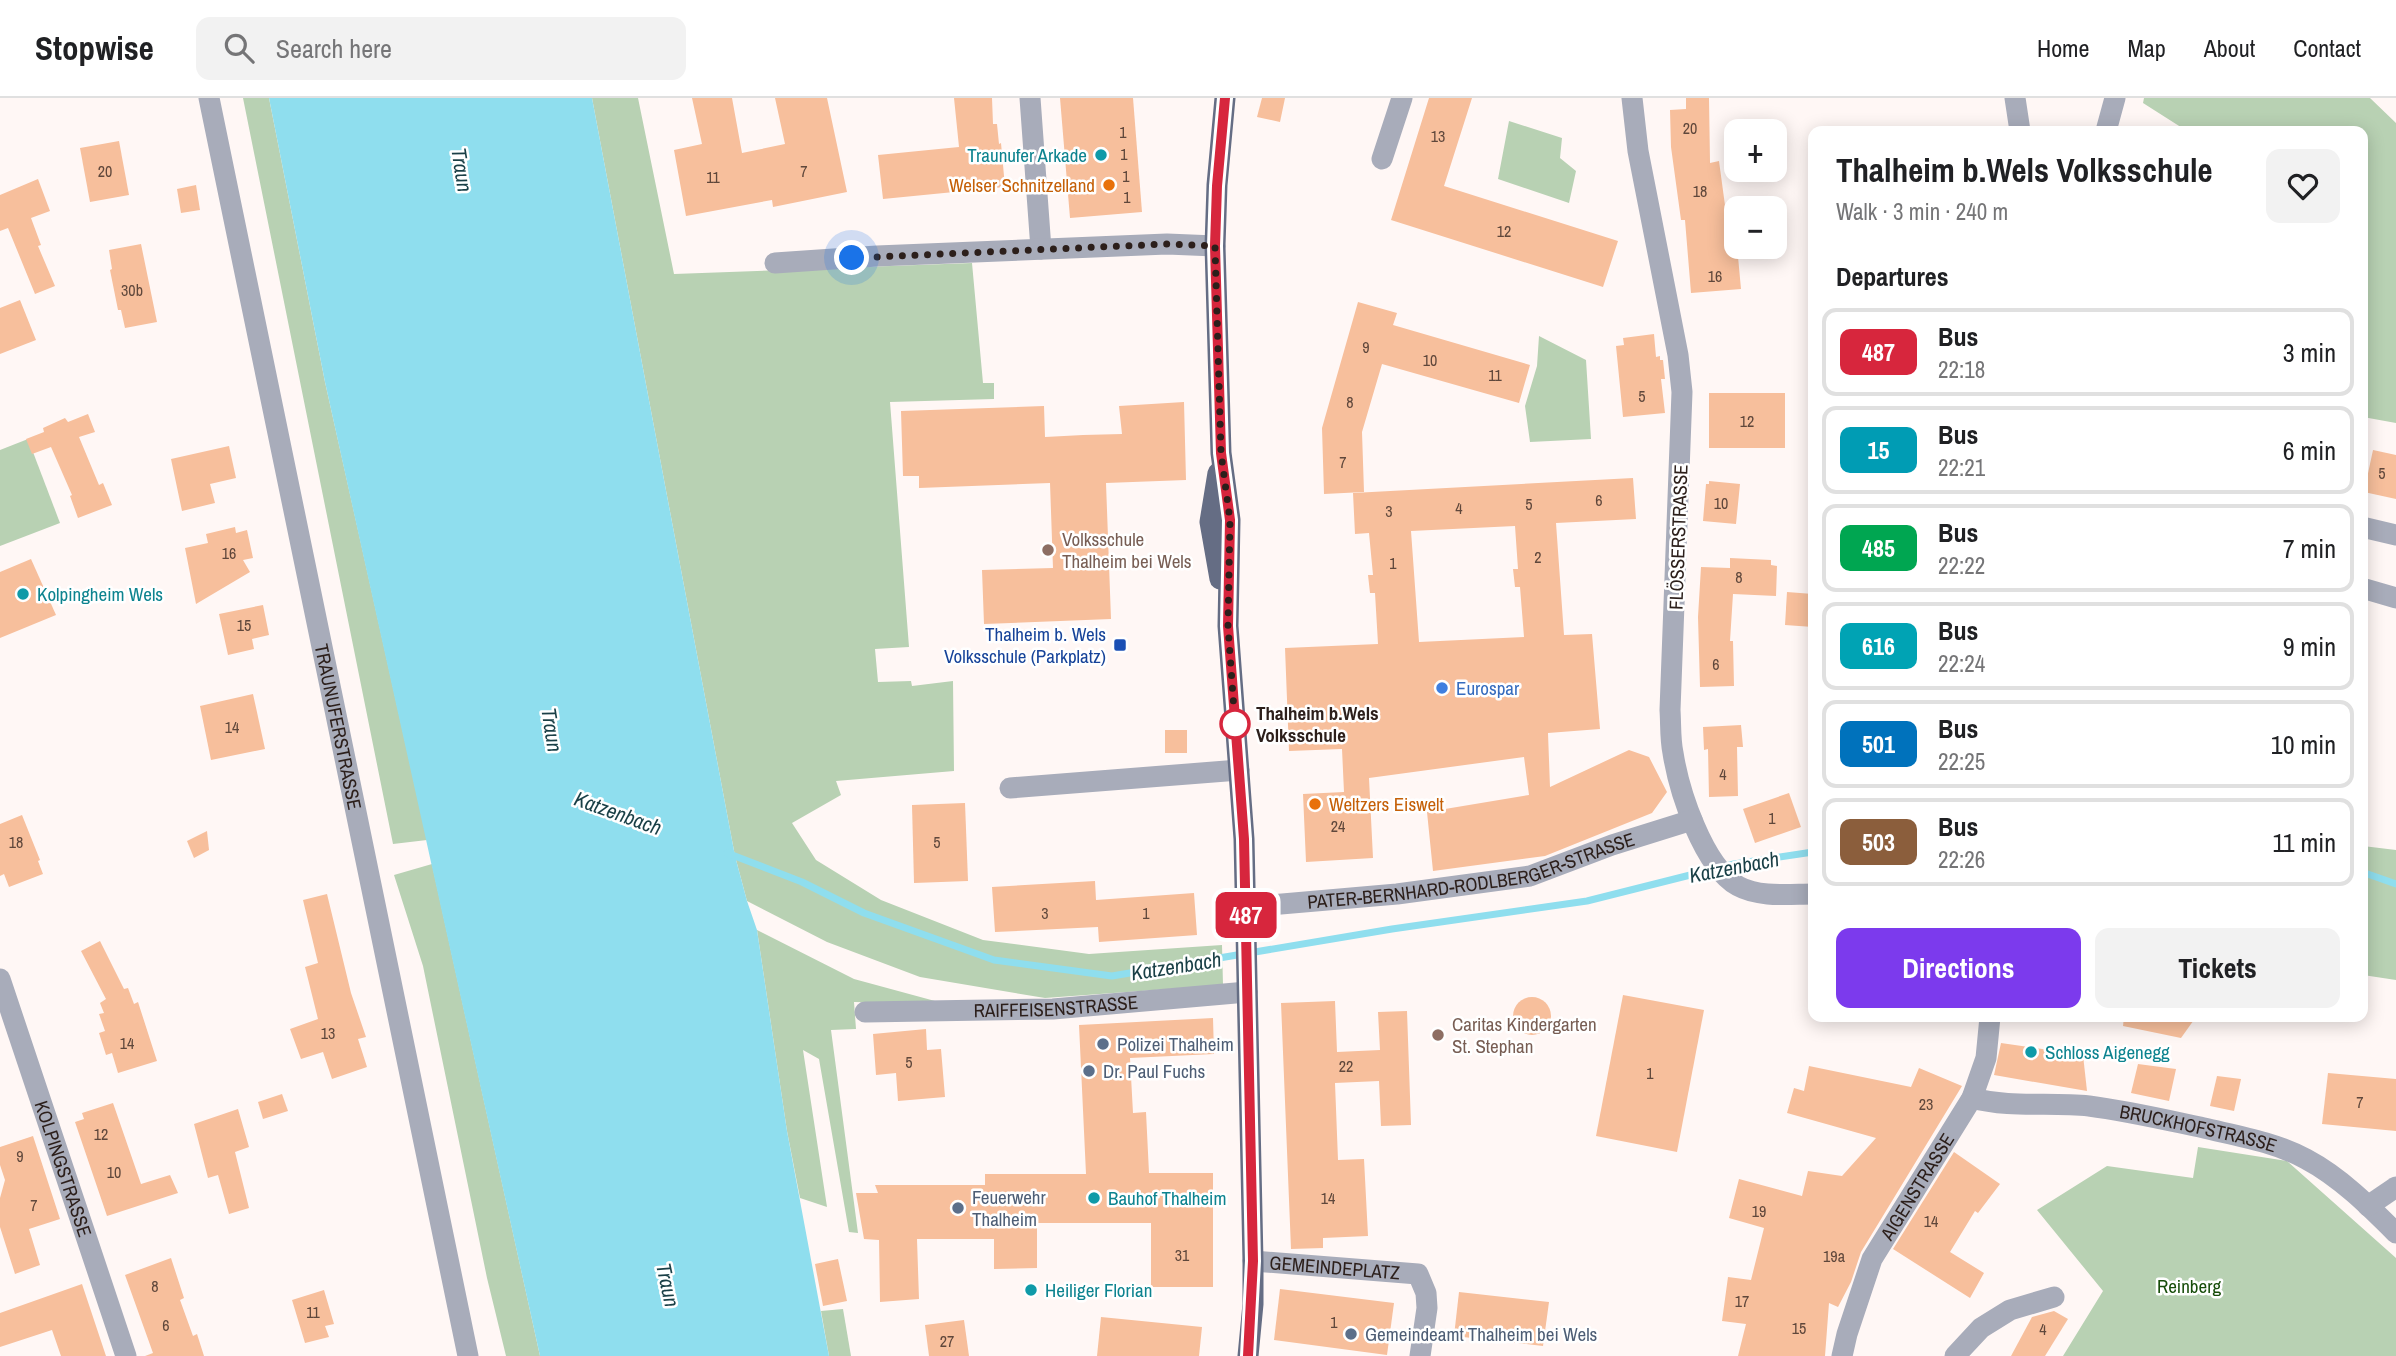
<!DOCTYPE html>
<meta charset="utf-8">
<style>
body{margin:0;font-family:"Archivo Narrow",sans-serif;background:#f2f2f2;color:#202124;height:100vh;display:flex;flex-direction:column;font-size:26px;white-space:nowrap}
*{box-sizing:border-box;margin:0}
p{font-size:23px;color:#757577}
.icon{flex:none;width:38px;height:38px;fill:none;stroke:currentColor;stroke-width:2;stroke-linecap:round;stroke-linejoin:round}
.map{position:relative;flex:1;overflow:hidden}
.panel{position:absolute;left:1808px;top:28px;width:560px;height:896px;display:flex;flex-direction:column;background:#fff;border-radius:14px;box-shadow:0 4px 18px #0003}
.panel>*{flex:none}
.badge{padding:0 14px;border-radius:10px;font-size:24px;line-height:46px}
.tools{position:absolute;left:1724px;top:21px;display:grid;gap:14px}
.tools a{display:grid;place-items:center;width:63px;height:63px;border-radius:14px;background:#fff;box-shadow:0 4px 18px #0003;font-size:35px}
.you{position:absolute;width:35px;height:35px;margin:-18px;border:5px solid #fff;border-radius:50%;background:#1a73e8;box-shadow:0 0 0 10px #1a73e833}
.map>.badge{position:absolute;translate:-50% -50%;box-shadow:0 0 0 4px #fff}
h2{padding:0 28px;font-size:26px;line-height:63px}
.round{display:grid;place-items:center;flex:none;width:74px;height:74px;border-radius:14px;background:#f2f2f2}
.summary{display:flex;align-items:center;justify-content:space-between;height:119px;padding:0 28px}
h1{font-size:33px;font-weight:800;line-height:52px}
.button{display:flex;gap:14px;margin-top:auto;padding:14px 28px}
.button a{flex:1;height:80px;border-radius:14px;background:#7c3aed;color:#fff;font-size:28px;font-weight:800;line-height:80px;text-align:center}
.button a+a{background:#f2f2f2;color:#202124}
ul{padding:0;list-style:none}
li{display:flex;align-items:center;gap:21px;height:88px;margin:0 14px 10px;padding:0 14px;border:4px solid #e0e0e0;border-radius:14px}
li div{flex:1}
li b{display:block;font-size:26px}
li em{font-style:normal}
li .badge{min-width:77px;font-weight:700;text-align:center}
header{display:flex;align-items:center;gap:42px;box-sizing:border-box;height:98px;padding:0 35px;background:#fff;border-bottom:2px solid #e0e0e0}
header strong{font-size:33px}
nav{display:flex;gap:38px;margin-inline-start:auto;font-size:24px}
.search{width:490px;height:63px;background:#f2f2f2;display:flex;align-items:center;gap:18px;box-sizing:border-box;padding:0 24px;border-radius:14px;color:#757577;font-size:26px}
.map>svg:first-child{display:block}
.green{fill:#b8d1b3}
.water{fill:#8fdeee}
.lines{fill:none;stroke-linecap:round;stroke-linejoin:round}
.stream{stroke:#8fdeee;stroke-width:7}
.building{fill:#f7bf9c;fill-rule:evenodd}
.minor{stroke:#a8acba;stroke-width:21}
.major{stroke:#656d84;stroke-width:21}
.line-casing{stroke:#fff;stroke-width:16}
.line{stroke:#d7263d;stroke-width:10}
.walk{stroke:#2c1f1b;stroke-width:7;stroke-dasharray:0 12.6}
.culture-dot{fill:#0f9aa8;stroke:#fff;stroke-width:2.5}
.food-dot{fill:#e8710a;stroke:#fff;stroke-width:2.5}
.education-dot{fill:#8d6e63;stroke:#fff;stroke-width:2.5}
.transit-dot{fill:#1a4fb4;stroke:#fff;stroke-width:2.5}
.shop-dot{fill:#3f7fe0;stroke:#fff;stroke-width:2.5}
.stop-dot{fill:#fff;stroke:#d7263d;stroke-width:3.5}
.service-dot{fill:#5c6f8a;stroke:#fff;stroke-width:2.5}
.labels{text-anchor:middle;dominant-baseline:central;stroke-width:5;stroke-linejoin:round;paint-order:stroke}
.number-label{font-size:16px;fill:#5f473b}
.culture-label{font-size:19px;fill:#0d838f;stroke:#fff;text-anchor:start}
.food-label{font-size:19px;fill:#c56008;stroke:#fff;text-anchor:end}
.street-label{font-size:19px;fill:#2c1f1b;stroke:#fff}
.education-label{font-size:19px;fill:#785e54;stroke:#fff;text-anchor:start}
.transit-label{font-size:19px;fill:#164399;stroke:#fff;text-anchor:end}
.shop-label{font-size:19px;fill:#366cbe;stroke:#fff;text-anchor:start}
.stop-label{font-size:19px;font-weight:bold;fill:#2c1f1b;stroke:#fff;text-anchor:start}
.service-label{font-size:19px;fill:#4e5e75;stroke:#fff;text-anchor:start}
.park-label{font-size:19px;fill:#174d0a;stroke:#fff}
.water-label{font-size:21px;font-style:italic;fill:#193f46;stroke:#fff}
</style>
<header>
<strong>Stopwise</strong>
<div class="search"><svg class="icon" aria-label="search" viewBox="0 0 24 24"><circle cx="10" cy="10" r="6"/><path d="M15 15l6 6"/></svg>Search here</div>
<nav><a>Home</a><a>Map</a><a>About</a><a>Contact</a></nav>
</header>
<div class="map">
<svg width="2396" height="1258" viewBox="0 0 2396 1258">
<rect width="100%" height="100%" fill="#fff7f5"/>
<g class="green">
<path d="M243,0H269L325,284L427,742L393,746Z"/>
<path d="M592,0H638L674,176L972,165L983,285H994V301L890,304L909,549L875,551L878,584L911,583L912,588L953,583L954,673L836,683L841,697L792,725L816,762L881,802L983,842L1089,856L1222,847L1223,887L1045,900L920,879L827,844L747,803L735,758Z"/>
<path d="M2144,0H2370L2396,25V325L2363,319L2362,33H2187L2143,5Z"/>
<path d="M1509,23L1562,40L1560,60L1576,73L1569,105L1498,81Z"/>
<path d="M1539,238L1586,262L1591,341L1530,344L1525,308L1537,268Z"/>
<path d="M28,341L60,425L0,448V352Z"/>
<path d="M2363,748L2396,752V882L2363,877Z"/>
<path d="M432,766L540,1258H506L487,1180L423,868L394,777Z"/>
<path d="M757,832L854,881L946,906L854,904L856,931L831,932L858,1135L849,1134L819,961L803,952L827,1109L800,1100L787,1033Z"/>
<path d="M2198,1049L2287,1063L2396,1160V1258H2063L2103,1193L2037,1112L2107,1068L2193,1080Z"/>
<path d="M843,1211L851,1258H829L821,1213Z"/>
</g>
<path class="water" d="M269,0H592L735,758L747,803L757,832L787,1033L829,1258H540L325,284Z"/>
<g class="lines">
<g class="stream">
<path d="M727,755L802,784L864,815L994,862L1112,878L1392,831L1587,803L1734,766L1813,754"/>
<path d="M2362,774L2396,786"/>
</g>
</g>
<g class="building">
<path d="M692,0H732L742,55L785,46L775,0H827L847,94L773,109L772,102L686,118L674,52L702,46Z"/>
<path d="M954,0H992L993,26H997L999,46L1001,45L1005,89L883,101L878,57L959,49Z"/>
<path d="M1060,0H1133L1142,114L1070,120Z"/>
<path d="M1262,0H1285L1280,24L1257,19Z"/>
<path d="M1429,0H1472L1444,88L1618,143L1603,189L1391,122Z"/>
<path d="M1686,0H1709L1710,65L1719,63L1729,137H1736L1741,191L1691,195L1685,122H1681L1671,49L1670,12L1686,11Z"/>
<path d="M119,43L129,97L90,104L80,50Z"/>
<path d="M38,81L50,113L31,120L41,147L38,148L55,188L35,196L8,130L0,133V97Z"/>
<path d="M196,87L200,112L181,115L177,91Z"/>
<path d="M141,146L157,224L125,230L121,212H118L110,172L112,171L109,152Z"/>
<path d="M20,202L36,242L0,256V210Z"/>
<path d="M1358,204L1397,215L1393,227L1530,267L1519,305L1382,266L1362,334L1364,394L1324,396L1322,330Z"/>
<path d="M1654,236L1656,259L1660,258V262H1663L1665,281H1661L1665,315L1623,319L1616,248L1624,247L1623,240Z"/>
<rect x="1709" y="295" width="76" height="55"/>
<path d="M1184,304L1186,382L1106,385L1111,521L984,526L982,472L1053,470L1050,385L919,390V378H903L901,313L1044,308L1045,339L1083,337L1122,336L1119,308Z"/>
<path d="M88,316L95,334L79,339L99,387L103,385L112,407L78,420L70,398L72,397L51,349L32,356L26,341L44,334L43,330L65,320L68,324Z"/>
<path d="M229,348L236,380L210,386L215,405L182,413L171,361Z"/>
<path d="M2373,352L2396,357V401L2364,394Z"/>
<path d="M1633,380L1636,421L1556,425L1564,537L1592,536L1600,631L1548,635L1550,689L1629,652L1649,659L1667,694L1652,715L1545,758L1433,773L1427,714L1529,697L1524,659L1369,680L1373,760L1306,764L1303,696L1344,694L1342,651L1289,653L1285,550L1378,546L1375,495H1370L1368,477H1373L1369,435L1355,436L1353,395ZM1515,428L1518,471H1513L1515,489H1520L1524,539L1419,544L1411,433Z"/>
<path d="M1709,383L1740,386L1736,426L1703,423L1706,386H1709Z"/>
<path d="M235,429L236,435L247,432L253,460L243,462L250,474L196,506L185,450L208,445L206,436Z"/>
<path d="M1730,460L1771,462V467L1777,468L1776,498L1733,496L1730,543H1733L1734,588L1700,589L1698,519L1701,469L1730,470Z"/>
<path d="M31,461L56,517L0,540V474Z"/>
<path d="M1787,494L1813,496V529L1785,527Z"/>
<path d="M263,507L269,537L252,541L254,551L228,557L219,516Z"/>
<path d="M253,596L265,651L211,662L200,608Z"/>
<path d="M1741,627L1743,649H1737L1738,698L1709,699L1708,651L1704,652L1703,629Z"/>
<rect x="1165" y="632" width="22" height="23"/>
<path d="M1789,695L1801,729L1755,745L1743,711Z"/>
<path d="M965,705L968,783L914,785L912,707Z"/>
<path d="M22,717L40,762L38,763L43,776L9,789L4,776L0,778V726Z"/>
<path d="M207,733L209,752L194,760L187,743Z"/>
<path d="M1095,783L1096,802L1194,795L1197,837L1099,844L1098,829L995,834L992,789Z"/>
<path d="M327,796L351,895L366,939L358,941L367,969L332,981L323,954L301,961L290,931L318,921L305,869L318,865L303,802Z"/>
<path d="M100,843L124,891L128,890L134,906L138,904L157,963L118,975L112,955L106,957L99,935L105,933L99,916L104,915L100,905L106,901L81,853Z"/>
<path d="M1623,897L1704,912L1677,1054L1596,1038Z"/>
<circle cx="1532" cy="918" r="19"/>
<path d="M1335,903L1337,954L1380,952L1378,914L1407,913L1411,1027L1381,1028L1379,983L1335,985L1338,1062L1364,1061L1368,1138L1323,1140V1150L1291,1151L1281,905Z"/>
<path d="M2124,919H2196L2181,940L2123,928Z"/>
<path d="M1213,920L1214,956L1130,960L1133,1015L1146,1014L1149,1075H1213V1189H1151V1125H1037V1170L994,1171V1141H917L919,1201L880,1204L879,1142L864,1141L856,1095H878L875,1087H985V1076H1086L1079,927Z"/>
<path d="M926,931L927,952L941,951L945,999L898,1003L896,975L876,977L873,936Z"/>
<path d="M2001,945L2083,957L2087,993L1994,977Z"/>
<path d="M2138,966L2176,971L2169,1003L2131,995Z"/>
<path d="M1809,968L1911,989L1919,970L1962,988L1861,1154L1851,1184L1838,1209L1829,1205L1825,1258H1738L1746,1226L1722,1223L1728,1179L1751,1182L1764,1130L1729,1120L1739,1081L1802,1098L1808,1073L1842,1078L1876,1040L1787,1015L1794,990L1804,993Z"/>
<path d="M2328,975L2396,981V1033L2322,1026Z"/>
<path d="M2217,978L2241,981L2234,1013L2210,1008Z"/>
<path d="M282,996L288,1013L263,1021L258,1004Z"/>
<path d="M113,1005L141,1086L170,1077L178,1095L107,1118L75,1024L84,1021L82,1015Z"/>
<path d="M238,1011L249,1049L235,1054L249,1110L229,1116L218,1077L208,1080L194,1026Z"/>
<path d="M33,1038L60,1121L29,1131L40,1167L15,1176L0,1129V1100L5,1082L0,1067V1049Z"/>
<path d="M1954,1054L2000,1086L1978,1115L1975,1113L1950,1154L1984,1175L1970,1200L1893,1151Z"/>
<path d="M171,1160L184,1200L180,1202L193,1238L197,1236L204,1258H145L153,1255L125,1177Z"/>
<path d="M838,1161L847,1203L823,1208L815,1166Z"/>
<path d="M82,1186L106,1258H61L52,1232L0,1249V1215Z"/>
<path d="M1280,1191L1394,1205L1387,1257L1274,1242Z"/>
<path d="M324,1192L334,1226L325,1228L329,1239L305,1245L292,1202Z"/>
<path d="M1459,1194L1549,1204L1543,1248L1454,1238Z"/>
<path d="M2054,1213L2068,1221L2045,1258H2011L2032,1219Z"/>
<path d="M1101,1219L1202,1229L1199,1258H1097Z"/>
<path d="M964,1222L969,1258H929L925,1227Z"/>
</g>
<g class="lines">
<g class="minor">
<path id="s1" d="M209,0L468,1258"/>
<path d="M1030,0L1041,151"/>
<path d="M1632,0L1638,53L1678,257L1682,294L1670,612C1671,626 1670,641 1673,655C1679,693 1703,768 1738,788C1760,800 1790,796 1813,796"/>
<path d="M2015,0L2020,33"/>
<path d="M2106,33L2115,0"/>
<path d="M1382,61L1402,0"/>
<path d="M775,165L877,158L1167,146L1215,148"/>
<path d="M2362,429L2396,437"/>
<path d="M2362,490L2396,500"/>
<path d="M1010,690L1239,672"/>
<path id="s2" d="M1246,809L1397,796L1530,778L1612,747L1692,722"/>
<path id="s3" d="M0,881L126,1258"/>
<path id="s4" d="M865,914L1053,911L1247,894"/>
<path id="s5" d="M1972,1000C2010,1010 2050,1004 2089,1008C2128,1013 2166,1022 2204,1030C2238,1038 2275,1044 2306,1061C2340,1079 2369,1108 2396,1135"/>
<path d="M2368,1108L2396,1089"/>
<path id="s6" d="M1253,1163L1418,1176L1426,1195L1427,1210L1420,1258"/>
<path id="s7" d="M1842,1258L1847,1236L1872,1161L1972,1000L1986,960L1990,919"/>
<path d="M1955,1258L1981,1230L2010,1212L2054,1199"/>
</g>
<g class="major">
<path d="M1225,0L1217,87L1215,148L1221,355L1230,422L1228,528L1244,741L1253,1163V1206L1248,1258"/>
<path d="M1218,375L1210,424L1220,481"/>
</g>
</g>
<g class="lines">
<defs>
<path id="line" d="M1225,0L1217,88L1215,148L1221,355L1230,422L1228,528L1244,741L1253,1163L1248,1258"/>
</defs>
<use href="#line" class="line-casing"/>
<use href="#line" class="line"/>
<path class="walk" d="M852,160L1167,146L1215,148L1221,355L1230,422L1228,528L1235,626"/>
</g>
<g class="culture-dot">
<circle cx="1101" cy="57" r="7"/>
<circle cx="23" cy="496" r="7"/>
<circle cx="2031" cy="954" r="7"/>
<circle cx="1094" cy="1100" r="7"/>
<circle cx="1031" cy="1192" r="7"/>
</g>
<g class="food-dot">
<circle cx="1109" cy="87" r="7"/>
<circle cx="1315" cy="706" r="7"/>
</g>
<g class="education-dot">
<circle cx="1048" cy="452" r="7"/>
<circle cx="1438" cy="937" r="7"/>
</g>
<rect class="transit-dot" x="1113" y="540" width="14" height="14" rx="3.5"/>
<circle class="shop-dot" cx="1442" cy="590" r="7"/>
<circle class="stop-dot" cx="1235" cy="626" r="14"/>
<g class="service-dot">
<circle cx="1103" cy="946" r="7"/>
<circle cx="1089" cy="973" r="7"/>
<circle cx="958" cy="1110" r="7"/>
<circle cx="1351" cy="1236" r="7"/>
</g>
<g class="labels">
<g class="number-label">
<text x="1690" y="30">20</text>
<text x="1123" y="34">1</text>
<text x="1438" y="38">13</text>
<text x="1124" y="56">1</text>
<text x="105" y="73">20</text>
<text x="804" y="73">7</text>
<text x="1126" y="78">1</text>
<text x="713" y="79">11</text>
<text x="1700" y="93">18</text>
<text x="1127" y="99">1</text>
<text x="1504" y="133">12</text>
<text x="1715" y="178">16</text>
<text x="132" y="192">30b</text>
<text x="1366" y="249">9</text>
<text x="1430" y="262">10</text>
<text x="1495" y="277">11</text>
<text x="1642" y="298">5</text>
<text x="1350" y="304">8</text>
<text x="1747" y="323">12</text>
<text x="1343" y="364">7</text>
<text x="2382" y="375">5</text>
<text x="1599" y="402">6</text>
<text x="1721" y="405">10</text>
<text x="1529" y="406">5</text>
<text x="1459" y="410">4</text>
<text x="1389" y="413">3</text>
<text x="229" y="455">16</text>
<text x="1538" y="459">2</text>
<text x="1393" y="465">1</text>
<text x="1739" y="479">8</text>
<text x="244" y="527">15</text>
<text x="1716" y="566">6</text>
<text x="232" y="629">14</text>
<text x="1723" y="676">4</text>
<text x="1772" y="720">1</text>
<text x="1338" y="728">24</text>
<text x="16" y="744">18</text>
<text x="937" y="744">5</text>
<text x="1045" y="815">3</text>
<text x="1146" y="815">1</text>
<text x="328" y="935">13</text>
<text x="127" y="945">14</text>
<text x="909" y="964">5</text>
<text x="1346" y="968">22</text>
<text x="1650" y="975">1</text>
<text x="2360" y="1004">7</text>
<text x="1926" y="1006">23</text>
<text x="101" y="1036">12</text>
<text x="20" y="1058">9</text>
<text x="114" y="1074">10</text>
<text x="1328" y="1100">14</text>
<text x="34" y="1107">7</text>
<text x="1759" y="1113">19</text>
<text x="1931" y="1123">14</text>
<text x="1182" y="1157">31</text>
<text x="1834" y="1158">19a</text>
<text x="155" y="1188">8</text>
<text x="1742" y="1203">17</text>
<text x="313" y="1214">11</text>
<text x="1334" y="1224">1</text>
<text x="166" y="1227">6</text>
<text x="1799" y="1230">15</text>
<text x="2043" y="1231">4</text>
<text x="947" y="1243">27</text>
</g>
<g class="culture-label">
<text x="1087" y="57" text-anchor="end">Traunufer Arkade</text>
<text x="37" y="496">Kolpingheim Wels</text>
<text x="2045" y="954">Schloss Aigenegg</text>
<text x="1108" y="1100">Bauhof Thalheim</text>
<text x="1045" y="1192">Heiliger Florian</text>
</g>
<g class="food-label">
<text x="1095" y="87">Welser Schnitzelland</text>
<text x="1329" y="706" text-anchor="start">Weltzers Eiswelt</text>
</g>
<g class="street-label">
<text transform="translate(1678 439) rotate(-88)">FLÖSSERSTRASSE</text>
<text stroke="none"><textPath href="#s1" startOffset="642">TRAUNUFERSTRASSE</textPath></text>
<text stroke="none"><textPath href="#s2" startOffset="229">PATER-BERNHARD-RODLBERGER-STRASSE</textPath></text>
<text stroke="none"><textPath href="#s4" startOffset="191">RAIFFEISENSTRASSE</textPath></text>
<text stroke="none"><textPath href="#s5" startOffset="229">BRUCKHOFSTRASSE</textPath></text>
<text stroke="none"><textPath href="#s3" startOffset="200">KOLPINGSTRASSE</textPath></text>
<text stroke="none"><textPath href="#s7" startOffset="187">AIGENSTRASSE</textPath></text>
<text stroke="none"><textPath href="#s6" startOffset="82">GEMEINDEPLATZ</textPath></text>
</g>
<g class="education-label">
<text x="1062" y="441">Volksschule<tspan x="1062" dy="22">Thalheim bei Wels</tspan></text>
<text x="1452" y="926">Caritas Kindergarten<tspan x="1452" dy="22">St. Stephan</tspan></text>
</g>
<g class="transit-label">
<text x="1106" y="536">Thalheim b. Wels<tspan x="1106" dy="22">Volksschule (Parkplatz)</tspan></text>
</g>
<g class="shop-label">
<text x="1456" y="590">Eurospar</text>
</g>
<g class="stop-label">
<text x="1256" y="615">Thalheim b.Wels<tspan x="1256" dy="22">Volksschule</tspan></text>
</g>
<g class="service-label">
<text x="1117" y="946">Polizei Thalheim</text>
<text x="1103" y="973">Dr. Paul Fuchs</text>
<text x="972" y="1099">Feuerwehr<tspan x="972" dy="22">Thalheim</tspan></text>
<text x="1365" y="1236">Gemeindeamt Thalheim bei Wels</text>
</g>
<g class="park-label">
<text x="2189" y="1188">Reinberg</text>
</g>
<g class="water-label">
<text transform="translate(462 72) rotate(81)">Traun</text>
<text transform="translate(552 632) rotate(81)">Traun</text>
<text transform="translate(618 715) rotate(20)">Katzenbach</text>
<text transform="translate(1734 769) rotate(-11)">Katzenbach</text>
<text transform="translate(1176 868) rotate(-9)">Katzenbach</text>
<text transform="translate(668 1187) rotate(78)">Traun</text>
</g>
</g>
</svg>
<div class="tools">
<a>+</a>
<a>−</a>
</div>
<div class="you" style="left:852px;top:160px"></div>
<b class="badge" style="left:1246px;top:817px;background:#d7263d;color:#fff">487</b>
<section class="panel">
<div class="summary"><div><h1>Thalheim b.Wels Volksschule</h1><p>Walk · 3 min · 240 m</p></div><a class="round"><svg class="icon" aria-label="heart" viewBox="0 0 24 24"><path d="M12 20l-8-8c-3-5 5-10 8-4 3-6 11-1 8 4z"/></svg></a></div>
<h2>Departures</h2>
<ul>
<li><span class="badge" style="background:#d7263d;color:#fff">487</span><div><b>Bus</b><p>22:18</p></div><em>3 min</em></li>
<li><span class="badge" style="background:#009cb4;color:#fff">15</span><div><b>Bus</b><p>22:21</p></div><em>6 min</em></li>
<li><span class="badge" style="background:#00a651;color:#fff">485</span><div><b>Bus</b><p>22:22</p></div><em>7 min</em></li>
<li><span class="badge" style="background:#00a3b4;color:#fff">616</span><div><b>Bus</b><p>22:24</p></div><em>9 min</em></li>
<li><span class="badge" style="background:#0072bc;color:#fff">501</span><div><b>Bus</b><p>22:25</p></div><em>10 min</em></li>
<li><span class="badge" style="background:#8b5e3c;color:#fff">503</span><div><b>Bus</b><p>22:26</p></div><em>11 min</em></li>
</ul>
<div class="button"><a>Directions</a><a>Tickets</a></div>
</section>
</div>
